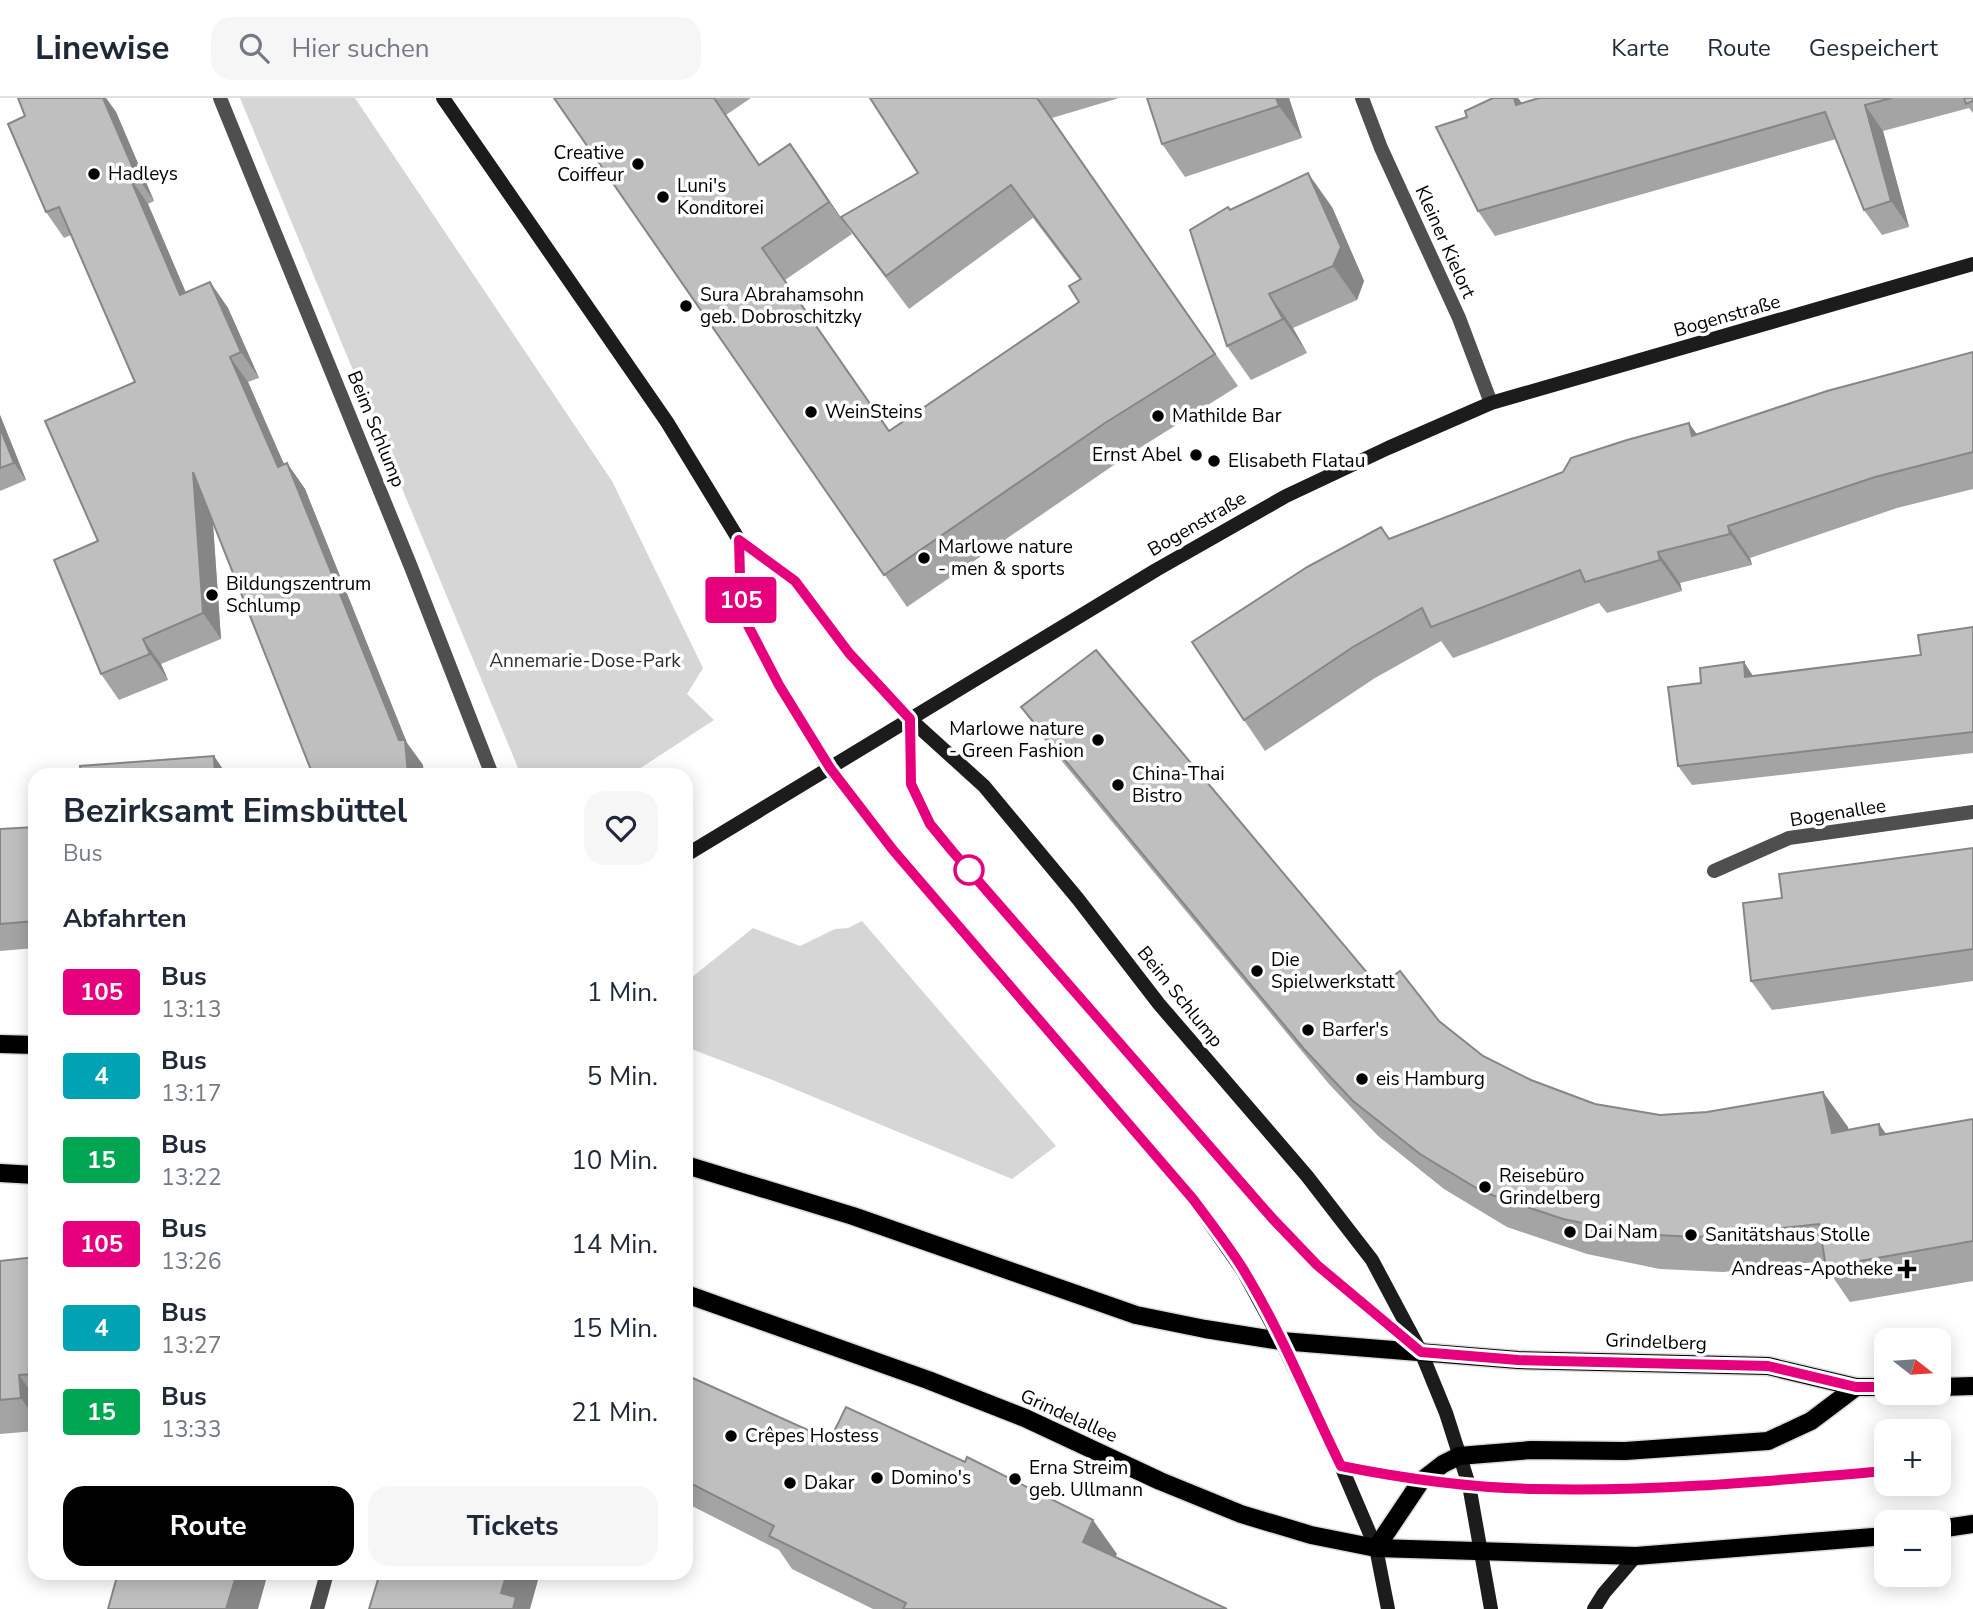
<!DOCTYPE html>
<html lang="de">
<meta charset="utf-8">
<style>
body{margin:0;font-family:"Nunito Sans",sans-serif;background:#f6f6f7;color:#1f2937;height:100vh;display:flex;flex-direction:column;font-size:26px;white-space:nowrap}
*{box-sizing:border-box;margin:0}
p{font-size:23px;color:#747a83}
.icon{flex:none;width:38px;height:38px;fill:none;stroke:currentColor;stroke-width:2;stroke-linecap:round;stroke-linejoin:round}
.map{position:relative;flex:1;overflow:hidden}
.sheet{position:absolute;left:28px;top:670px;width:665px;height:812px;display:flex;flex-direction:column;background:#fff;border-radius:21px;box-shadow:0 4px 18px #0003}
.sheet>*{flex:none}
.badge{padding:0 14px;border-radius:5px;font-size:24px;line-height:46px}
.needle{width:46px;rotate:107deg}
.tools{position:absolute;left:1874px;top:1230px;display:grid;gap:14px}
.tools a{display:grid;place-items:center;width:77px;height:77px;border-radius:14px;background:#fff;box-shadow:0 4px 18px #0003;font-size:35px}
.map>.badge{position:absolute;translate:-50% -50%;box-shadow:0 0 0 4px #fff}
h2{padding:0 35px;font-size:26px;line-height:63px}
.round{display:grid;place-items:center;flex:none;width:74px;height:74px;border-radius:21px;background:#f6f6f7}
.summary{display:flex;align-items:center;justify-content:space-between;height:119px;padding:0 35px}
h1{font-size:33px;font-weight:700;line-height:52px}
.primary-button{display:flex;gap:14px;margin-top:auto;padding:14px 35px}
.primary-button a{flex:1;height:80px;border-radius:21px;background:#000;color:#fff;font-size:28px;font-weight:700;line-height:80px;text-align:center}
.primary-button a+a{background:#f6f6f7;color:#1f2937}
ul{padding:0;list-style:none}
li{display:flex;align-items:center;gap:21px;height:84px;padding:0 35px}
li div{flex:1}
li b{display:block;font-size:26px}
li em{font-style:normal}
li .badge{min-width:77px;font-weight:700;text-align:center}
header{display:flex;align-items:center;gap:42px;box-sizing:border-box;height:98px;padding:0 35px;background:#fff;border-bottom:2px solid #e0e1e3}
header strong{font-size:33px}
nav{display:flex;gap:38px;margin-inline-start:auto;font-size:24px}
.search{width:490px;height:63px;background:#f6f6f7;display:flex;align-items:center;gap:18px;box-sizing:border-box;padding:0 24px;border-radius:21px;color:#747a83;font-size:26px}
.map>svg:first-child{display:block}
.green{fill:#d6d6d6}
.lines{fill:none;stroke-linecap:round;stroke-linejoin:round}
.primary-casing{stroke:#dbdbdb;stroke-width:21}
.street{stroke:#4f4f4f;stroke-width:14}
.secondary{stroke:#1c1c1c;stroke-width:14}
.primary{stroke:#000;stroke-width:18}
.wall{fill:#a4a4a4}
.shaded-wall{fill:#868686}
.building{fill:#bfbfbf;stroke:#868686;stroke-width:2}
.line-casing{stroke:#fff;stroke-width:16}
.line{stroke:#e6007e;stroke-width:10}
.poi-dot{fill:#000;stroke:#fff;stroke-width:2.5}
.stop-dot{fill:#fff;stroke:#e6007e;stroke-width:3.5}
.labels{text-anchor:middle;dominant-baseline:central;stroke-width:7;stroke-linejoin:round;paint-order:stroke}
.poi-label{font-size:19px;fill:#000;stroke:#fff;text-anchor:start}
.street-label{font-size:19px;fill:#000;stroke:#fff}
.park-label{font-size:19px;fill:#2d2d2d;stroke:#fff}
</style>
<header>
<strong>Linewise</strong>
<div class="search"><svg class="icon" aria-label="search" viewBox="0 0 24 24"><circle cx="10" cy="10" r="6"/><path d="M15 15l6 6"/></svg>Hier suchen</div>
<nav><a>Karte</a><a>Route</a><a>Gespeichert</a></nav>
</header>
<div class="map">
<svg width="1973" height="1511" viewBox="0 0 1973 1511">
<rect width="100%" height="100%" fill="#fff"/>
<g class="green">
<path d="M240,0H355L612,383L703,570L687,596L714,622L630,677H521Z"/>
<path d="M862,823L1056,1048L1012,1081L775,983L686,949V884L753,830L800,848L835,831L848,830Z"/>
</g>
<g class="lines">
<defs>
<g id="primary">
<path d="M0,946L35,947"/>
<path d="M686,1067L853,1118L1136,1217L1205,1231L1281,1243L1518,1262L1768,1268L1856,1289H1886"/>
<path d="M0,1075L35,1077"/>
<path d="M686,1196L928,1282L1025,1320L1160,1383L1241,1416L1311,1437L1376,1450L1636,1458L1886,1438"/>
<path d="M1939,1289L1973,1288"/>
<path d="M1939,1431L1973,1426"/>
<path d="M1376,1450L1421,1383L1443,1366L1459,1358L1531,1352L1625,1353L1768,1343L1811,1323L1856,1289"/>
</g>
</defs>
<use href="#primary" class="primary-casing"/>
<g class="street">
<path d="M220,0L411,469L492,677"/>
<path d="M1362,0L1381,50L1459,220L1491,305"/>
<path d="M1714,773L1789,740L1973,714"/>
<path d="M317,1511L327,1475"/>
</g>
<g class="secondary">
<path d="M443,0L667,324L739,442L795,483L849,555L910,621L984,688L1078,801L1159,906L1307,1078L1372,1162L1421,1254L1446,1315L1469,1387L1491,1511"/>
<path d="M739,442L741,514L779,587L829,670L893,752L1193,1101L1243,1173L1281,1243L1341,1368L1376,1450L1388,1511"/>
<path d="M686,757L1156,472L1286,398L1388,350L1491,305L1973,166"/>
<path d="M1594,1511L1604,1495L1636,1458"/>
</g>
<use href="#primary" class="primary"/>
</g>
<g class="wall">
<path d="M18,0H106L116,14L154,103L148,106L186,195L210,184L228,210L259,280L248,284L284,366L287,365L305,391L407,645L423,667L213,424L221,541L161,566L168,582L119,602L101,576L98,443L135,284L71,137L64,140L46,114L25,18Z"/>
<path d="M554,0H751L726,17L759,67L790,46L852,136L785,182L889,333L1079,204L1080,182L1033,120L909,211L864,151L841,119L918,75L870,0H1119L1052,20L1238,288L1127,358L907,509Z"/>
<path d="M1289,0L1302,40L1185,79L1162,46Z"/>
<path d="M1493,0H1518L1522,5L1539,0H1973V15L1969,10L1883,33L1909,129L1882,137L1864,112L1836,41L1495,138L1478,113L1467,19Z"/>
<path d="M1332,109L1364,183L1357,202L1293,230L1307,255L1251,282L1227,248L1230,111Z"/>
<path d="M1973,254V391L1897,410L1750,460L1752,467L1680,485L1682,493L1607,515L1599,505L1453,560L1441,543L1375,580L1265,653L1244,622L1390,441L1697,336Z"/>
<path d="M0,317L26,382L0,393Z"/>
<path d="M1973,529V655L1692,687L1678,668L1753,578L1921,557Z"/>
<path d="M1021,609L1379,889L1439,923L1483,958L1531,982L1595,1006L1660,1017L1848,1029V1032L1879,1026L1886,1036L1973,1021V1183L1850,1204L1826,1169L1825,1163L1723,1174L1660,1171L1587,1156L1507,1129L1444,1091L1378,1038L1329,986L1046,644Z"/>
<path d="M35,729V850L0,853V731Z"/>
<path d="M1973,750V883L1772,912L1751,883L1782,800Z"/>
<path d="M35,1159V1333L0,1336V1163Z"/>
<path d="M686,1277L830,1342L1117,1456L1115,1459L1227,1511H873L792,1471L779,1452L686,1405Z"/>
</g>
<g class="shaded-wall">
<path d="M99,0H106L116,14L154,103L136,77Z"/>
<path d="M1276,0H1289L1302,40L1279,8Z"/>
<path d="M1514,0H1518L1530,17L1516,7Z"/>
<path d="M1865,7L1883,33L1909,129L1891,103Z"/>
<path d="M790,46L813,78L852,136L829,104Z"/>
<path d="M1308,75L1332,109L1364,183L1357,202L1333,168Z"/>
<path d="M130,80L148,106L198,223L180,197Z"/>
<path d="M210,184L228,210L259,280L241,254Z"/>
<path d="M1269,196L1293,230L1307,255L1283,221Z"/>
<path d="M230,259L248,284L296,394L278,369Z"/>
<path d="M0,317L26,382L14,365L0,330Z"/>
<path d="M1689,325L1711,356L1692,338Z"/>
<path d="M287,365L305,391L407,645L423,667L424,677H408L399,642Z"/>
<path d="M193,374L211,400L221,541L203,515Z"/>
<path d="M1728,428L1750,460L1752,467L1730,436Z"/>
<path d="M1658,454L1680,485L1682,493L1660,462Z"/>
<path d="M143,541L161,566L168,582L150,556Z"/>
<path d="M1744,564L1757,584L1745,579Z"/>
<path d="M214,658L227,677H215Z"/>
<path d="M1823,994L1848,1029L1856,1070L1832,1035Z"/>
<path d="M1879,1026L1903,1061L1880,1037Z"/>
<path d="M19,1277L35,1300V1320L21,1300Z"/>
<path d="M1093,1422L1117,1456L1106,1477L1083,1444Z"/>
<path d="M237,1475H268L258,1511H226Z"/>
<path d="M507,1475H540L530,1511H513L501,1495Z"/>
</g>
<g class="building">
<path d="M18,0H103L136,77L130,80L180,197L210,184L241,254L230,259L278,369L287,365L399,642H405L408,677H313L193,374L203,515L143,541L150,556L101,576L54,462L98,443L45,323L135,284L59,109L46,114L8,26L25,18Z"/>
<path d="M554,0H714L759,67L790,46L829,104L762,150L889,333L1079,204L1069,188L1081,181L1011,87L886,178L841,119L918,75L870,0H1037L1215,256L1105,325L884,477Z"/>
<path d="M1147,0H1276L1279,8L1162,46Z"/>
<path d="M1493,0H1514L1516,7L1539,0H1892L1865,7L1891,103L1864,112L1825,14L1478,113L1436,29L1467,19L1465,13Z"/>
<path d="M1964,0H1973V3L1966,6Z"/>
<path d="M1308,75L1341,149L1333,168L1269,196L1283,221L1227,248L1190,132L1228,109L1230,112Z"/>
<path d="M1973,254V354L1875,379L1728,428L1730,436L1658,454L1660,462L1585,484L1580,472L1431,529L1422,510L1353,549L1244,622L1192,544L1307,469L1381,429L1389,441L1563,374L1571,360L1627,342L1689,325L1692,338L1827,293Z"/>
<path d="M0,330L14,365L0,370Z"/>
<path d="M1973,529V634L1678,668L1668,589L1701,585L1700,570L1744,564L1745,579L1921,557L1918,537Z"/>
<path d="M1096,552L1379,889L1400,873L1439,923L1483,958L1531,982L1595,1006L1660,1017L1707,1014L1823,994L1832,1035L1879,1026L1880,1037L1973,1021V1143L1826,1169L1819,1126L1698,1139L1636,1136L1563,1121L1483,1094L1420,1056L1353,1003L1304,951L1021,609Z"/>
<path d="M214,658L215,677H81L80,668Z"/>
<path d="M35,729V823L0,826V731Z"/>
<path d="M1973,750V851L1751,883L1743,805L1782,800L1779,776Z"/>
<path d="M35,1159V1276L19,1277L21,1300L0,1302V1163Z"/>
<path d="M686,1277L830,1342L846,1309L965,1364L967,1359L1093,1422L1083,1444L1227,1511H903L906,1505L769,1438L774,1428L686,1383Z"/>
<path d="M118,1475H237L226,1511H108Z"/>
<path d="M380,1475H507L501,1495L516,1499L513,1511H369Z"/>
</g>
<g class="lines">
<defs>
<path id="line" d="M1886,1289H1856L1768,1268L1518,1262L1421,1254L1317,1167L1272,1120L953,754L930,726L911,686L910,621L849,555L795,483L739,442L741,514L779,587L830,670L893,752L1193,1101C1210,1124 1228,1147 1243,1171C1281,1233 1309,1303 1341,1368C1406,1381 1471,1390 1536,1391C1654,1394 1770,1383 1886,1373"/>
</defs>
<use href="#line" class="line-casing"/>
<use href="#line" class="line"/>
</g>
<g class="poi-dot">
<circle cx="638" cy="66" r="7"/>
<circle cx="94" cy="76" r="7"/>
<circle cx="663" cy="99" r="7"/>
<circle cx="686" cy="208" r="7"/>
<circle cx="811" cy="314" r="7"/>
<circle cx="1158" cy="318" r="7"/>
<circle cx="1196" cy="357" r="7"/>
<circle cx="1214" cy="363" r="7"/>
<circle cx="924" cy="460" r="7"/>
<circle cx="212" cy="497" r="7"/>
<circle cx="1098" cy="642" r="7"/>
<circle cx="1118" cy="687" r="7"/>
<circle cx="1257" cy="873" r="7"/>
<circle cx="1308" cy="932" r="7"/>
<circle cx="1362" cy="981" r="7"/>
<circle cx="1485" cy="1089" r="7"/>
<circle cx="1570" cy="1134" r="7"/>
<circle cx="1691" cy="1137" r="7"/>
<path d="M1903.5 1160.5h7v7h7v7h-7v7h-7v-7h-7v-7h7z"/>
<circle cx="731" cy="1338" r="7"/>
<circle cx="877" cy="1380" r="7"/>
<circle cx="1015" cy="1381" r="7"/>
<circle cx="790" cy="1385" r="7"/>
</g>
<circle class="stop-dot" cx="969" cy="772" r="14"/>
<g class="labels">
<g class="poi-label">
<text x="624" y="55" text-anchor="end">Creative<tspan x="624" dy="22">Coiffeur</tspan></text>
<text x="108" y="76">Hadleys</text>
<text x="677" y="88">Luni's<tspan x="677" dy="22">Konditorei</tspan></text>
<text x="700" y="197">Sura Abrahamsohn<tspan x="700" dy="22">geb. Dobroschitzky</tspan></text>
<text x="825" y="314">WeinSteins</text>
<text x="1172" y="318">Mathilde Bar</text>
<text x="1182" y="357" text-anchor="end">Ernst Abel</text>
<text x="1228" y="363">Elisabeth Flatau</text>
<text x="938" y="449">Marlowe nature<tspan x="938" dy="22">- men &amp; sports</tspan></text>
<text x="226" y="486">Bildungszentrum<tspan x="226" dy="22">Schlump</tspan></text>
<text x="1084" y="631" text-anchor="end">Marlowe nature<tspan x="1084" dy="22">- Green Fashion</tspan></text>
<text x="1132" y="676">China-Thai<tspan x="1132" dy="22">Bistro</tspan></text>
<text x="1271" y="862">Die<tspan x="1271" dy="22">Spielwerkstatt</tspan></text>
<text x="1322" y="932">Barfer's</text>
<text x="1376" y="981">eis Hamburg</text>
<text x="1499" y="1078">Reisebüro<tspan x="1499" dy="22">Grindelberg</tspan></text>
<text x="1584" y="1134">Dai Nam</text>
<text x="1705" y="1137">Sanitätshaus Stolle</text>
<text x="1893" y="1171" text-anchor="end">Andreas-Apotheke</text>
<text x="745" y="1338">Crêpes Hostess</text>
<text x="1029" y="1370">Erna Streim<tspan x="1029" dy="22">geb. Ullmann</tspan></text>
<text x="891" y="1380">Domino's</text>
<text x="804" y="1385">Dakar</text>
</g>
<g class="street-label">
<text transform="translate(1445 144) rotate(66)">Kleiner Kielort</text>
<text transform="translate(1727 218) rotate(-16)">Bogenstraße</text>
<text transform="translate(376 331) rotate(68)">Beim Schlump</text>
<text transform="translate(1197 426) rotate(-30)">Bogenstraße</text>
<text transform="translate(1838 715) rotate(-9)">Bogenallee</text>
<text transform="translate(1180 899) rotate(51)">Beim Schlump</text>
<text transform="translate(1656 1244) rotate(2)">Grindelberg</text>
<text transform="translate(1069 1318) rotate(24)">Grindelallee</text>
</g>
<g class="park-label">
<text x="585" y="563">Annemarie-Dose-Park</text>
</g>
</g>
</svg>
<div class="tools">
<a><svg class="needle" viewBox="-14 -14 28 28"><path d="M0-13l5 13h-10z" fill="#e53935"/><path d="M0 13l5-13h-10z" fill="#747a83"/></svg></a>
<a>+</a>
<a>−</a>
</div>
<b class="badge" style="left:741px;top:502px;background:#e6007e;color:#fff">105</b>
<section class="sheet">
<div class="summary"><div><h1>Bezirksamt Eimsbüttel</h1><p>Bus</p></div><a class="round"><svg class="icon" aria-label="heart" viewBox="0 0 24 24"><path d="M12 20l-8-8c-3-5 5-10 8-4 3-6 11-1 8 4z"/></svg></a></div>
<h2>Abfahrten</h2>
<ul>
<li><span class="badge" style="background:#e6007e;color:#fff">105</span><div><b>Bus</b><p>13:13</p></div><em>1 Min.</em></li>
<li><span class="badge" style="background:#00a3b4;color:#fff">4</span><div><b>Bus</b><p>13:17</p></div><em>5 Min.</em></li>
<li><span class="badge" style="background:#00a651;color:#fff">15</span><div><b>Bus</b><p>13:22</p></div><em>10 Min.</em></li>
<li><span class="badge" style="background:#e6007e;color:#fff">105</span><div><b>Bus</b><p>13:26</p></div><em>14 Min.</em></li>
<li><span class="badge" style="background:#00a3b4;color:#fff">4</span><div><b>Bus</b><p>13:27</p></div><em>15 Min.</em></li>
<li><span class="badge" style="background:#00a651;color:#fff">15</span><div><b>Bus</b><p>13:33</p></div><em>21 Min.</em></li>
</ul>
<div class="primary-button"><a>Route</a><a>Tickets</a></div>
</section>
</div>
